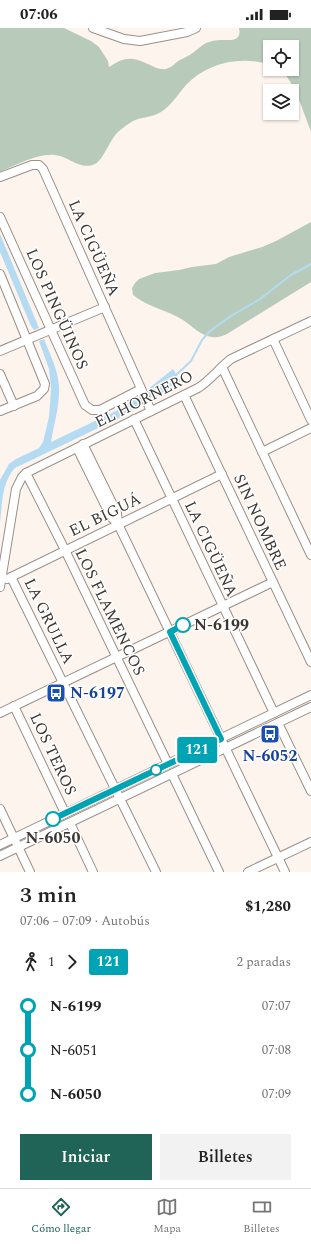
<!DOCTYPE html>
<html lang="es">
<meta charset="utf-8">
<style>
body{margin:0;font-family:Spectral,serif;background:#f2f2f2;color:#222;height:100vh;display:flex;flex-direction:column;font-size:15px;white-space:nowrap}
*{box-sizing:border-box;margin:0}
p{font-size:13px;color:#767676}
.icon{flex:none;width:22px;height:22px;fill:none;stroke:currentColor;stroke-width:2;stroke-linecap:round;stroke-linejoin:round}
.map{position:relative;height:844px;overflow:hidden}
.side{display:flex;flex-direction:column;background:#fff;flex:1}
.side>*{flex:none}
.badge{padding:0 8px;border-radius:3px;font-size:14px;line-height:26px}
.tools{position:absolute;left:263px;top:12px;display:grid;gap:8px}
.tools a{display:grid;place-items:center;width:36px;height:36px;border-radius:0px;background:#fff;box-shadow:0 1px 3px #0004;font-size:20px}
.map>.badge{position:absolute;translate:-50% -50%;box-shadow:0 0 0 2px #fff}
.legs{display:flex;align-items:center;gap:6px;height:44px;padding:0 20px;font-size:13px}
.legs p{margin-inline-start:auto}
.headline{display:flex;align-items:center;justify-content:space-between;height:68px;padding:0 20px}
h1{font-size:22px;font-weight:600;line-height:30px}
.action{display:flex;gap:8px;margin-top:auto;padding:8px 20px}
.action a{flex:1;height:46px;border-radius:0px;background:#1f6456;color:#fff;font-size:16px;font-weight:600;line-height:46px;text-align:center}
.action a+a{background:#f2f2f2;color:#222}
ul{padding:0 20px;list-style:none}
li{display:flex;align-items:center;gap:14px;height:44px;font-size:15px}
li i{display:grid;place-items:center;width:6px;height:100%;margin:0 5px;background:currentColor}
li i::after{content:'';width:10px;height:10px;margin:-5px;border:3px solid;border-radius:50%;background:#fff}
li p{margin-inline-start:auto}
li:first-child i{background:linear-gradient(#0000 50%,currentColor 0)}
li:last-child i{background:linear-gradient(currentColor 50%,#0000 0)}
.status{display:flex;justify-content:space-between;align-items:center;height:28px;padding:0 20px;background:#fff;direction:ltr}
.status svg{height:11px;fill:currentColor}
.menu{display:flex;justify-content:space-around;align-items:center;height:56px;border-top:1px solid #e0e0e0;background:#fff;font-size:11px;color:#767676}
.menu a{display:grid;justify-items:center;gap:2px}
.menu .current{color:#1f6456}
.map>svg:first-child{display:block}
.grass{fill:#b8cbba}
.water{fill:#b4dbf2}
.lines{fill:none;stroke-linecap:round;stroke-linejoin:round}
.stream{stroke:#b4dbf2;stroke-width:2}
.minor-casing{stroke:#9b8f88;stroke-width:10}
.minor{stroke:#fff;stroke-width:8}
.line-1-casing{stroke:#fff;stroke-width:9}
.line-1{stroke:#00a3b4;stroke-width:6}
.stop-1-dot{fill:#fff;stroke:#00a3b4;stroke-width:2}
.labels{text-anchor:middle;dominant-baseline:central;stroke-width:3;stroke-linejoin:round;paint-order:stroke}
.street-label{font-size:16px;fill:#3c3734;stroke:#fff}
.stop-label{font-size:16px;font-weight:bold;fill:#3c3734;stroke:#fff;text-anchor:start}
.transit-label{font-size:16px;font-weight:bold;fill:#164399;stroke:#fff;text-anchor:start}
</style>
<div class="status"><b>07:06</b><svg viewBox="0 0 49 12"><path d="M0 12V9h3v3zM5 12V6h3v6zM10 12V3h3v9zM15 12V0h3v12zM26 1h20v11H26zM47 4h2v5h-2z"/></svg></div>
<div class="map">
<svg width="311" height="844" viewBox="0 0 311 844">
<rect width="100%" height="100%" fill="#fef4ee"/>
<g class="grass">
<path d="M0,0H64L91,13L99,19L108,33L109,39C124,29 131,28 148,36C153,38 157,41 162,41C169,42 173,37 178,33C183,30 189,28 194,24C198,21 202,17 206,15C211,13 216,12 221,12C230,12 242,14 239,0H311V103C303,84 295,54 280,41H292V19H270V37C241,27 207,35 186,57C178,66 172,77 161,84C155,88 146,89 138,91C131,93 124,99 118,104C109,113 104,131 95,136C81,143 68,128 55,127C38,125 16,137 0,144Z"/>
<path d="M311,194V254L227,306C222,308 218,310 212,309C201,308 192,298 183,292C167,282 147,279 133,267L132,260L135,255L139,251L155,245L179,242L192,239L216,236L229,229L262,219L276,213Z"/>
</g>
<g class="water">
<path d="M0,206L39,300L34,302L31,298L0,224Z"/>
<path d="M44,311C50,326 58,342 59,358C60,377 54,396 51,414L120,381L136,370H138L141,375L140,378L121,389L15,440C2,453 2,477 0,495V452L9,436L16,431L39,420L43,414L49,389L51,360L49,341L39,313Z"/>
<path d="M173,341L181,354L154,370L151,369L148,364V361Z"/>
</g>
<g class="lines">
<path class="stream" d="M176,347L191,333L202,312L210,303L231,288L260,271L291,247L311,236"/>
<defs>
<g id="minor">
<path d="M93,0L124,11L140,13L187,4L196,0"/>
<path d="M0,149L32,137H39L43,141L151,383"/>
<path d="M0,189L85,377L92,382H100L141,361"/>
<path d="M0,246L45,356L44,361L37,368L0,383"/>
<path d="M273,311L311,392"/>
<path d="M0,323L105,279"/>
<path d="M222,339L311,527"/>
<path d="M0,346L14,378"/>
<path d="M184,367L311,634"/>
<path d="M134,391L274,685"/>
<path d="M83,416L117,485L118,496L285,844"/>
<path d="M77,420L111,489L118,496"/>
<path d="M262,424L311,400"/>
<path d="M26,445L65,522L168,736"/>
<path d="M11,549L156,844"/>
<path d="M7,551L222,446"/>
<path d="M0,559L16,461L22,449L26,445L198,360C211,352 219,340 231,331L311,293"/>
<path d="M14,678L65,785"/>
<path d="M0,685L273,554"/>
<path d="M278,695L311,763"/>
<path d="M172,746L219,844"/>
<path d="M0,781L30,844"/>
<path d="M70,795L93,844"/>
<path d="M0,817L311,667"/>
<path d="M0,828L311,679"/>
<path d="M248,844L311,814"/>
</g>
</defs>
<use href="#minor" class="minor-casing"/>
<use href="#minor" class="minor"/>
</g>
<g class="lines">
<defs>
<path id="line-1" d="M53,791L221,711L170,604L183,597"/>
</defs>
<use href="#line-1" class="line-1-casing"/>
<use href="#line-1" class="line-1"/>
</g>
<defs>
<symbol id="bus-square" viewBox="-11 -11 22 22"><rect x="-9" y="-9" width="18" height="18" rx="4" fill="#1a4fb4" stroke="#fff"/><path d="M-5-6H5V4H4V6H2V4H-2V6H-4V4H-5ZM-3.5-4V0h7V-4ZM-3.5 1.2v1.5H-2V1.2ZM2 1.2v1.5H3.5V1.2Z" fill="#fff"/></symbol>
</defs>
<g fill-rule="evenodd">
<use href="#bus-square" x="45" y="654" width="22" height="22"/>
<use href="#bus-square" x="259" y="695" width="22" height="22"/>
</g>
<g class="stop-1-dot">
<circle cx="183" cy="597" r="7"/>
<circle cx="156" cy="742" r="5"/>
<circle cx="53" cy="791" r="7"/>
</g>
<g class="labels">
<g class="street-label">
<text transform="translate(94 220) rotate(66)">LA CIGÜEÑA</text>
<text transform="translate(57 281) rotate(66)">LOS PINGÜINOS</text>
<text transform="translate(144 371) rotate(-27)">EL HORNERO</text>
<text transform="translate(105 487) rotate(-26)">EL BIGUÁ</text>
<text transform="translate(260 494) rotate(65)">SIN NOMBRE</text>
<text transform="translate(211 521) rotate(65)">LA CIGÜEÑA</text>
<text transform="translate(110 584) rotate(64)">LOS FLAMENCOS</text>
<text transform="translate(49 593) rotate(64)">LA GRULLA</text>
<text transform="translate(53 726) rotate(65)">LOS TEROS</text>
</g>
<g class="stop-label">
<text x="194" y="597">N-6199</text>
<text x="53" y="810" text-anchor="middle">N-6050</text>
</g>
<g class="transit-label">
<text x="70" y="665">N-6197</text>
<text x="270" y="728" text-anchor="middle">N-6052</text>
</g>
</g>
</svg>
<div class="tools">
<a><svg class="icon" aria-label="locate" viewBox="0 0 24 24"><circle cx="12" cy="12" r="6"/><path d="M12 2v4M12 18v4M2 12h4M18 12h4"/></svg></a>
<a><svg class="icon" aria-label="layers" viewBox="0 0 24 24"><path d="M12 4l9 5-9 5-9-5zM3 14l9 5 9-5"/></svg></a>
</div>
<b class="badge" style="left:197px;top:722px;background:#00a3b4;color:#fff">121</b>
</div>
<section class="side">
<div class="headline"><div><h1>3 min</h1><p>07:06 – 07:09 · Autobús</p></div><b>$1,280</b></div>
<div class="legs"><svg class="icon" aria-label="walk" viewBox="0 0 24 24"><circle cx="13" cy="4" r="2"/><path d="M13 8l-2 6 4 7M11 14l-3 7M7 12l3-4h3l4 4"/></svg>1<svg class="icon" aria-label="forward" viewBox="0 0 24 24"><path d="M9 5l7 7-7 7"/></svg><b class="badge" style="background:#00a3b4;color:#fff">121</b><p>2 paradas</p></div>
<ul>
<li><i style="color:#00a3b4"></i><b>N-6199</b><p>07:07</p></li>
<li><i style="color:#00a3b4"></i><span>N-6051</span><p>07:08</p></li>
<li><i style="color:#00a3b4"></i><b>N-6050</b><p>07:09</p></li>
</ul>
<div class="action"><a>Iniciar</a><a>Billetes</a></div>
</section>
<nav class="menu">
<a class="current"><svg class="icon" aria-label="directions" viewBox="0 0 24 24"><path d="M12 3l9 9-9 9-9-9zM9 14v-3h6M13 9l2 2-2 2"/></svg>Cómo llegar</a>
<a><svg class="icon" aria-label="map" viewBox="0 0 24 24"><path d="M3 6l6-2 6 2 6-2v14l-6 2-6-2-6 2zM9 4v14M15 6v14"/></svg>Mapa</a>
<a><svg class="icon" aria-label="tickets" viewBox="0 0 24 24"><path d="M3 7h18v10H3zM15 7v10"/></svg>Billetes</a>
</nav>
